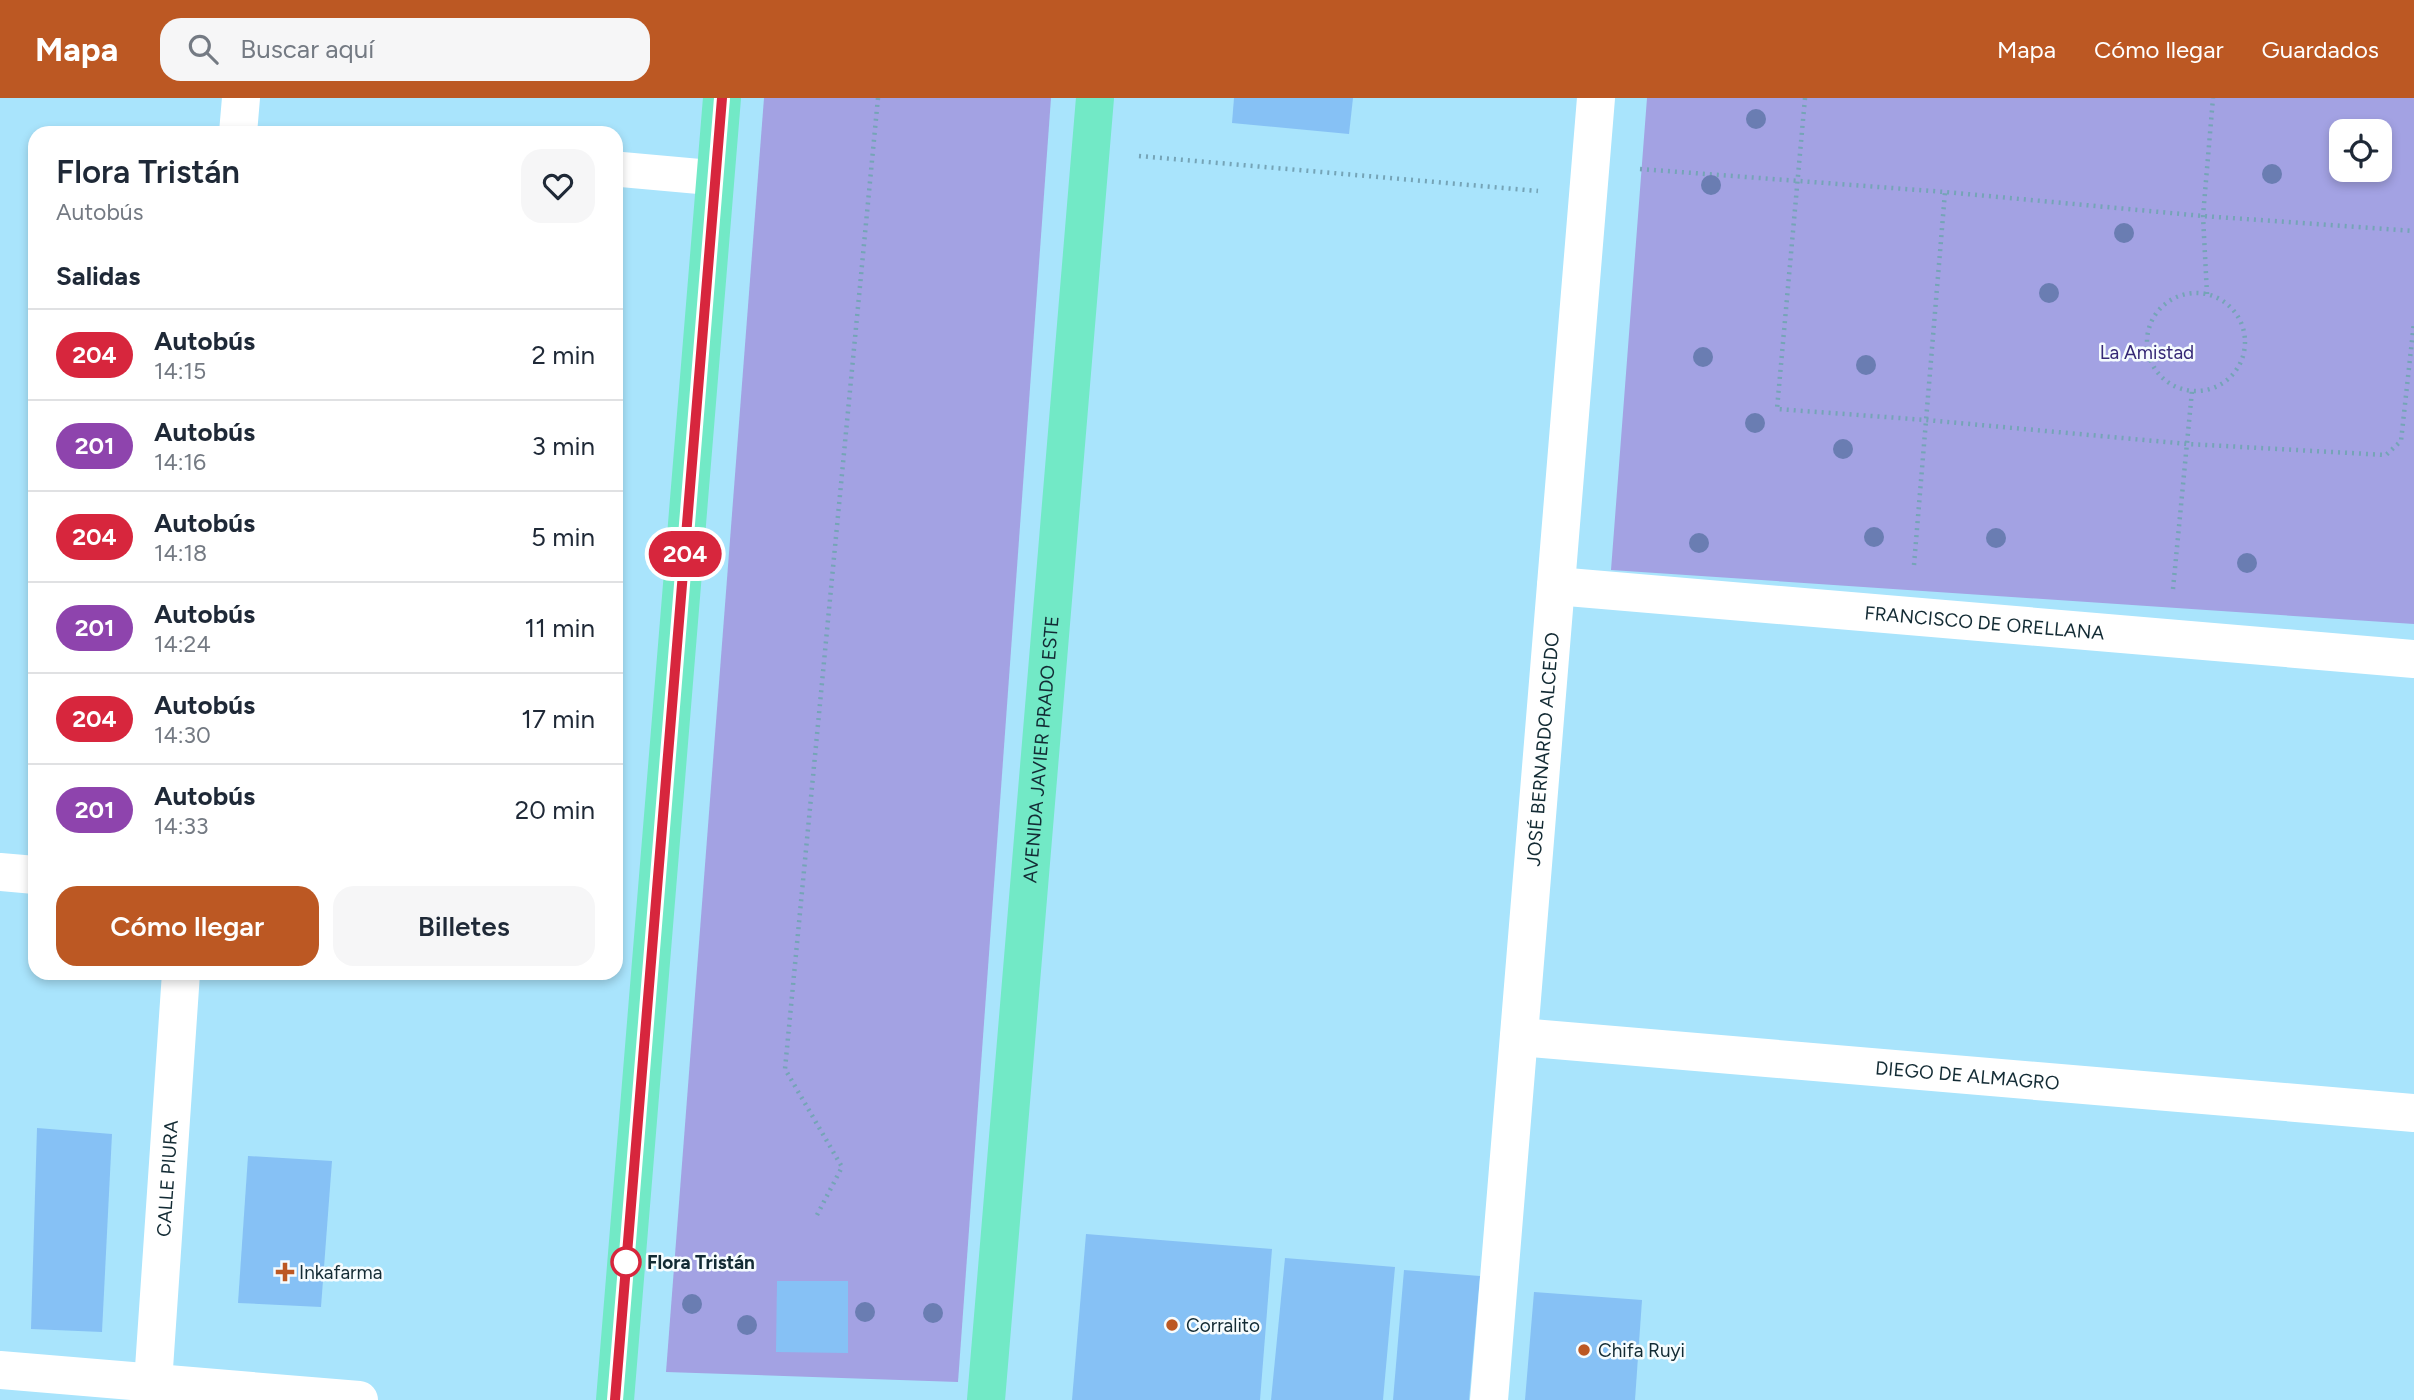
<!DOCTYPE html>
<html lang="es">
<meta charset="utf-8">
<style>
body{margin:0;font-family:Figtree,sans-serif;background:#f6f6f7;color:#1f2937;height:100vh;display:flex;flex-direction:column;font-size:26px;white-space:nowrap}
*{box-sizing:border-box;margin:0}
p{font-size:23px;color:#747a83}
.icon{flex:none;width:38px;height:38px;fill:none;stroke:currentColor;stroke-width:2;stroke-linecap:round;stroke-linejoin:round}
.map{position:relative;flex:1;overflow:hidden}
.panel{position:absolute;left:28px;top:28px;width:595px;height:854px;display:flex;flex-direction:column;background:#fff;border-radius:21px;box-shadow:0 4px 10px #0003}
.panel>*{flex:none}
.badge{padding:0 14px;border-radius:23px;font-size:24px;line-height:46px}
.tools{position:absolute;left:2329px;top:21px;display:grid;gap:14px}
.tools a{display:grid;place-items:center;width:63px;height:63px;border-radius:14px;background:#fff;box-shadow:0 4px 10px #0003;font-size:35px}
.map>.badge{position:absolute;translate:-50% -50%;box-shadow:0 0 0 4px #fff}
h2{padding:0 28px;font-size:26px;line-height:63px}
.round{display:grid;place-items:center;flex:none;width:74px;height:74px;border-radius:21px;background:#f6f6f7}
.overview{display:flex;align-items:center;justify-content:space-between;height:119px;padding:0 28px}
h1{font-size:33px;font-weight:600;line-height:52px}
.action{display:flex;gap:14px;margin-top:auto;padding:14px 28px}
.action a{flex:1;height:80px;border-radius:21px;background:#bc5823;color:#fff;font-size:28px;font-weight:600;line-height:80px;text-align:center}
.action a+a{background:#f6f6f7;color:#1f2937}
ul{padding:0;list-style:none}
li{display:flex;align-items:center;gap:21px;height:91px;padding:0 28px;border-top:2px solid #e0e1e3}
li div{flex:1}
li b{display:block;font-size:26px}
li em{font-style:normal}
li .badge{min-width:77px;font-weight:700;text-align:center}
header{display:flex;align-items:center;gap:42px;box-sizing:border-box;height:98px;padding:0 35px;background:#bc5823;color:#fff}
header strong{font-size:33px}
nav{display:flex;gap:38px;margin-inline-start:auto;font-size:24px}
.search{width:490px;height:63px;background:#f6f6f7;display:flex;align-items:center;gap:18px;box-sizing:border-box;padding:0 24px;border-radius:21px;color:#747a83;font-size:26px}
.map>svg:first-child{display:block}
.green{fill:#a3a2e3;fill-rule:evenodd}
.building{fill:#86c1f5}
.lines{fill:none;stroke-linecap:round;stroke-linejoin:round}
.path{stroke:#75a4b7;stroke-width:4.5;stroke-dasharray:2 5;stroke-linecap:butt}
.service{stroke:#fff;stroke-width:35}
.minor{stroke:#fff;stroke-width:38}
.secondary{stroke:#fff;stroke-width:38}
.primary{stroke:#72e9c6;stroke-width:38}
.tree{fill:#6a7db2}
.line-casing{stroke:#fff;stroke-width:16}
.line{stroke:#d7263d;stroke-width:10}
.stop-dot{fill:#fff;stroke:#d7263d;stroke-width:3.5}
.poi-dot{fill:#bc5823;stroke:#f6fcfe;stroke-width:2.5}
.labels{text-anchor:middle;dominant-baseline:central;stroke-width:5;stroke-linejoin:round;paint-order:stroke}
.park-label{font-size:19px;fill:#362976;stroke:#f6fcfe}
.street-label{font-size:19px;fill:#132b34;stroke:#f6fcfe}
.stop-label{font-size:19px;font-weight:bold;fill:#132b34;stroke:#f6fcfe;text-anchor:start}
.poi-label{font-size:19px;fill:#132b34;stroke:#f6fcfe;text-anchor:start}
</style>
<header>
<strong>Mapa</strong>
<div class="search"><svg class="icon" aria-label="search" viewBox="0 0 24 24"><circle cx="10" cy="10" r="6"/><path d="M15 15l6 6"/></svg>Buscar aquí</div>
<nav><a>Mapa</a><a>Cómo llegar</a><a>Guardados</a></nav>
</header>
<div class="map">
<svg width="2414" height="1302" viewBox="0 0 2414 1302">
<rect width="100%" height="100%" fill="#a9e4fc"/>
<g class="green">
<path d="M764,0H1051L958,1284L666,1274Z"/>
<path d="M1647,0H2414V526L1611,472ZM2342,33H2380V72H2342Z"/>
</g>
<g class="building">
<path d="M1234,0H1353L1349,36L1232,25Z"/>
<path d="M37,1030L112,1036L102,1234L31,1231Z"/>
<path d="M248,1058L332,1063L321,1209L238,1205Z"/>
<path d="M1086,1136L1272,1151L1260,1302H1072Z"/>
<path d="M1285,1160L1395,1169L1383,1302H1271Z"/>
<path d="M1404,1172L1480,1178L1469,1302H1393Z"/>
<path d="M777,1183H848V1255L776,1254Z"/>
<path d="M1534,1194L1642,1202L1635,1302H1525Z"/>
</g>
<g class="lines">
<g class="path">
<path d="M1805,0L1777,311L1926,322L2188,346L2386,357L2401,343L2414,224"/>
<path d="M1139,58L1538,93"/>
<path d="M1640,71L1945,94L2203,118L2414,133"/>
<circle cx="2196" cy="244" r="49"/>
<path d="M2207,196L2203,118L2213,0"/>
<path d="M1914,467L1945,94"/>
<path d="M2173,491L2192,293"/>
<path d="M817,1117L842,1069L785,971L878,0"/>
</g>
<path class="service" d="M616,71L716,80"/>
<g class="minor">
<path d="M238,35L241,0"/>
<path id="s1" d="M1556,488L2414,561"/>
<path d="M0,774L35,777"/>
<path id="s2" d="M1519,939L2414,1015"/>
<path id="s3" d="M153,1285L181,875"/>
<path id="s4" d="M1489,1302L1596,0"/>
</g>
<path class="secondary" d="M0,1272L359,1302"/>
<g class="primary">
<path d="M615,1302L722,0"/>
<path id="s5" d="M986,1302L1095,0"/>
</g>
</g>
<g class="tree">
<circle cx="1756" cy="21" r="10"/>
<circle cx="2272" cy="76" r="10"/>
<circle cx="1711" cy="87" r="10"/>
<circle cx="2124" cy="135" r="10"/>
<circle cx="2049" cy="195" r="10"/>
<circle cx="1703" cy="259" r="10"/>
<circle cx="1866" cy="267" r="10"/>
<circle cx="1755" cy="325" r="10"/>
<circle cx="1843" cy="351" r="10"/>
<circle cx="1874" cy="439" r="10"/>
<circle cx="1996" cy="440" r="10"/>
<circle cx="1699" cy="445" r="10"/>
<circle cx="2247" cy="465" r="10"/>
<circle cx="692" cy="1206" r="10"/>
<circle cx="865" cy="1214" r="10"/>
<circle cx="933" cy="1215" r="10"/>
<circle cx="747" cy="1227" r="10"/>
</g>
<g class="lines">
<defs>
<path id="line" d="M615,1302L722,0"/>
</defs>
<use href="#line" class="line-casing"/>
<use href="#line" class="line"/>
</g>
<circle class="stop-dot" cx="626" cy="1164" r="14"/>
<g class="poi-dot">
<path d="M281.5 1163.5h7v7h7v7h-7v7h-7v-7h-7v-7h7z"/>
<circle cx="1172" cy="1227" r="7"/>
<circle cx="1584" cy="1252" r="7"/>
</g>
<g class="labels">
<g class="park-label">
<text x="2147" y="254">La Amistad</text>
</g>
<g class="street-label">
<text stroke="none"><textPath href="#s1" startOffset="430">FRANCISCO DE ORELLANA</textPath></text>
<text stroke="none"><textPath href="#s5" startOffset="653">AVENIDA JAVIER PRADO ESTE</textPath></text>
<text stroke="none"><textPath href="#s4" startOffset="653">JOSÉ BERNARDO ALCEDO</textPath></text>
<text stroke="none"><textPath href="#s2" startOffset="450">DIEGO DE ALMAGRO</textPath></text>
<text stroke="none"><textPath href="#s3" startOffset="205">CALLE PIURA</textPath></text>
</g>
<g class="stop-label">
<text x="647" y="1164">Flora Tristán</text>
</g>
<g class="poi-label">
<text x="299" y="1174">Inkafarma</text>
<text x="1186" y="1227">Corralito</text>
<text x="1598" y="1252">Chifa Ruyi</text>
</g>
</g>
</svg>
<div class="tools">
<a><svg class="icon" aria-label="locate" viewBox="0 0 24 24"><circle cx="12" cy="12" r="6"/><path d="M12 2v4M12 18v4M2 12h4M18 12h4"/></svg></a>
</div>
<b class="badge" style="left:685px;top:456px;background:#d7263d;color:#fff">204</b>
<section class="panel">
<div class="overview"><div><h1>Flora Tristán</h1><p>Autobús</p></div><a class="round"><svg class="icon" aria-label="heart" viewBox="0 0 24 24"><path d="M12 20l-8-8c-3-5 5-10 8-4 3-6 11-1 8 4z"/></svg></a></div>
<h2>Salidas</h2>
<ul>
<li><span class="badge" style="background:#d7263d;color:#fff">204</span><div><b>Autobús</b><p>14:15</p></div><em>2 min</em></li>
<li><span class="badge" style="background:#8e44ad;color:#fff">201</span><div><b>Autobús</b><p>14:16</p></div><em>3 min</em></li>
<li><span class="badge" style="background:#d7263d;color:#fff">204</span><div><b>Autobús</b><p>14:18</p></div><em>5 min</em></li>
<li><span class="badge" style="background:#8e44ad;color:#fff">201</span><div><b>Autobús</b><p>14:24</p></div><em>11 min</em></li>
<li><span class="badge" style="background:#d7263d;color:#fff">204</span><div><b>Autobús</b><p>14:30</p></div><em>17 min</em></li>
<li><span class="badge" style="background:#8e44ad;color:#fff">201</span><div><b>Autobús</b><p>14:33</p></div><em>20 min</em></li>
</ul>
<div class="action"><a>Cómo llegar</a><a>Billetes</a></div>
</section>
</div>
